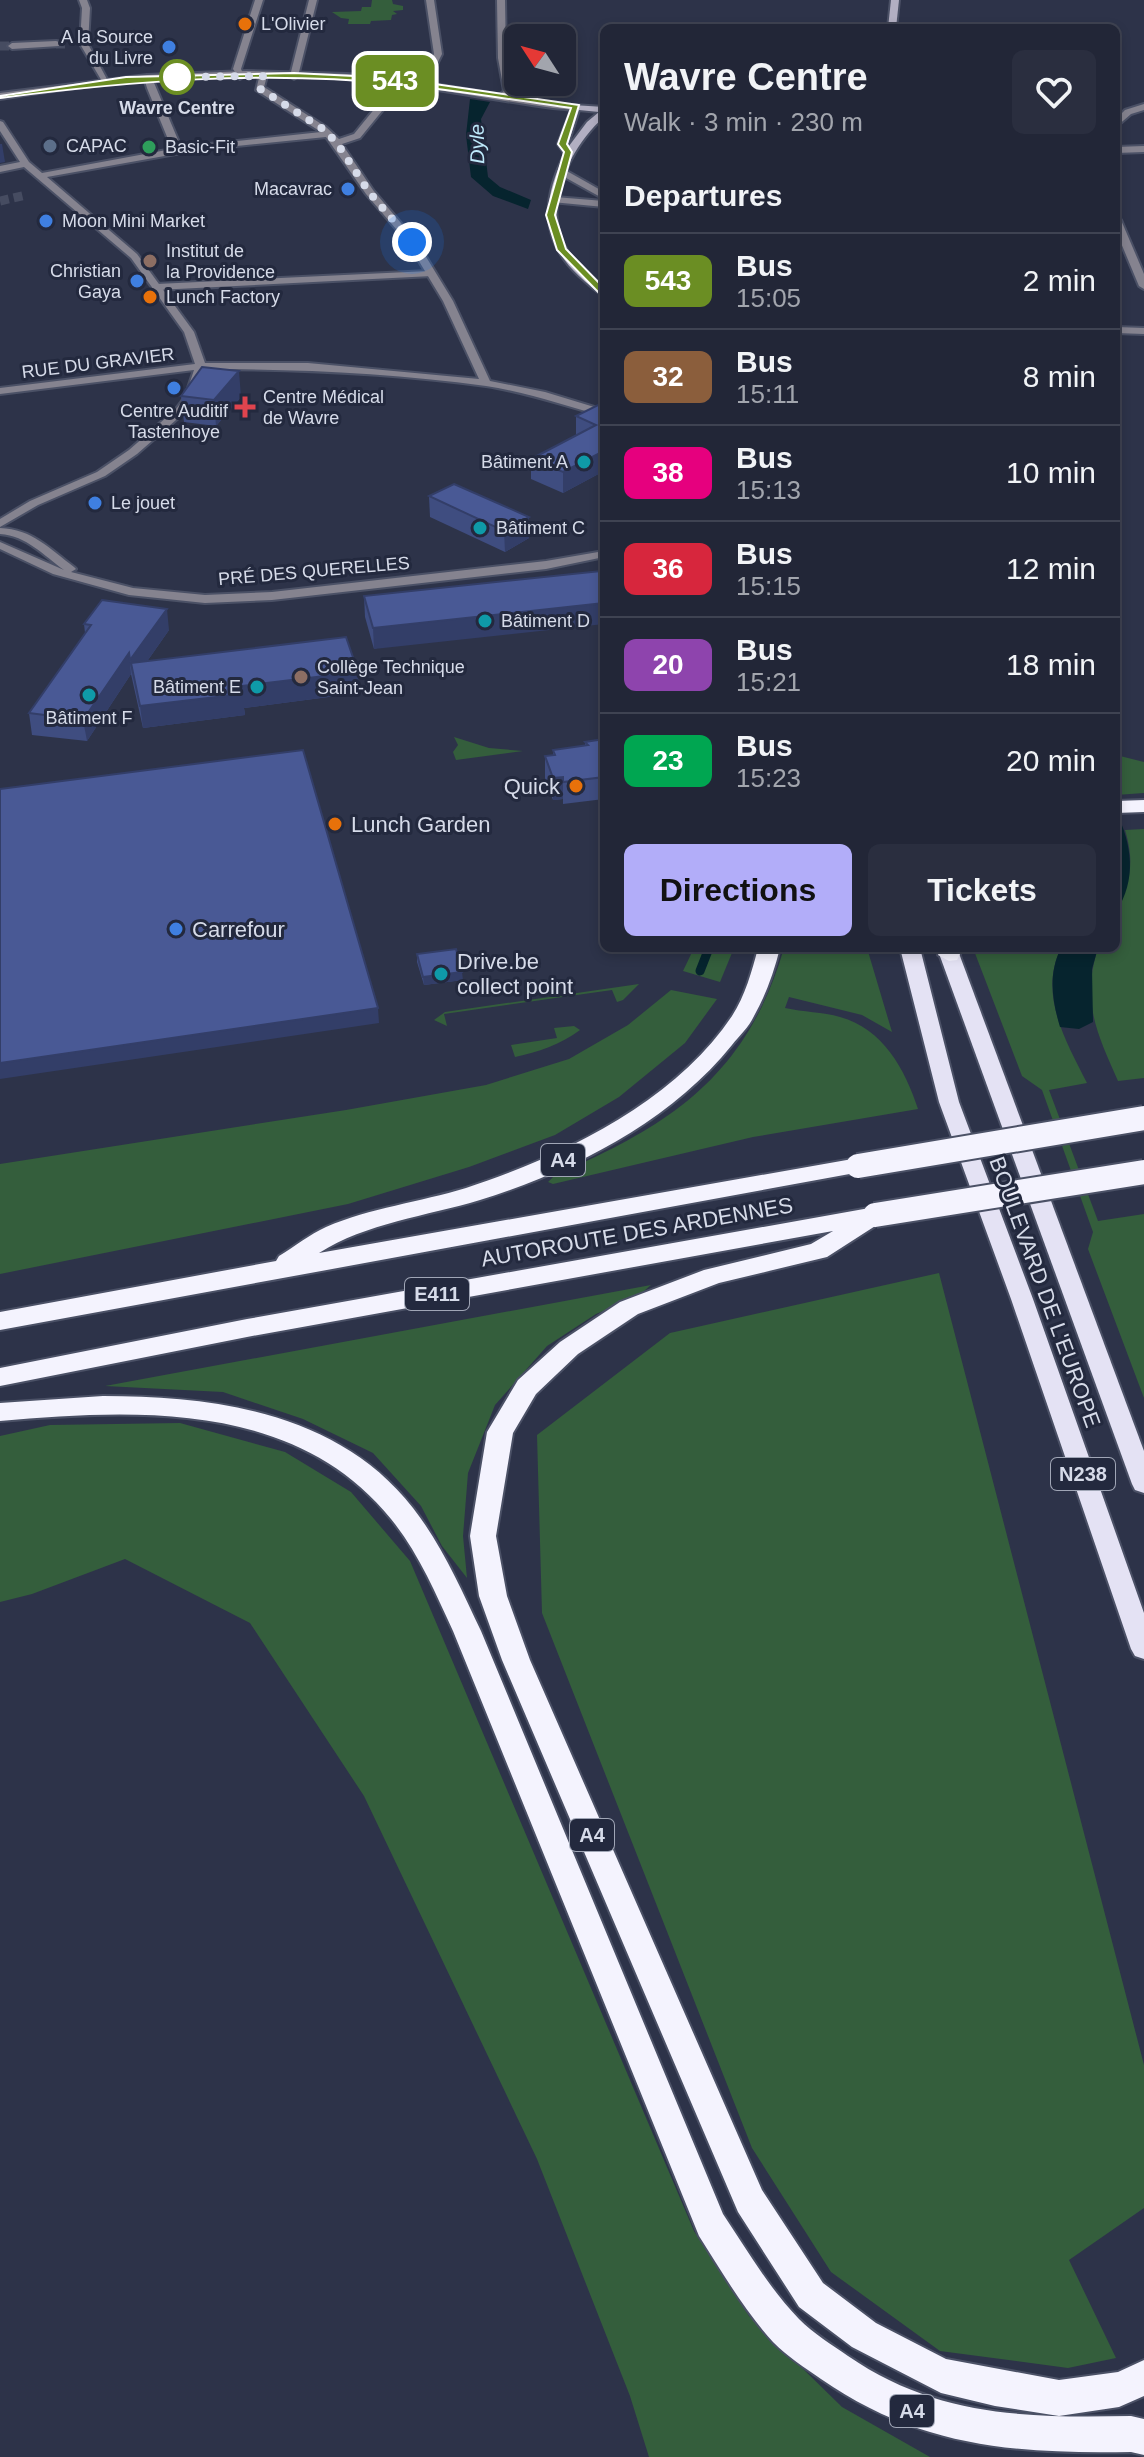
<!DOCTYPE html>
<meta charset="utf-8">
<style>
body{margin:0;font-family:Arial,sans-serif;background:#2a2e3f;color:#f1f3f6;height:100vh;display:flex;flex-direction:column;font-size:30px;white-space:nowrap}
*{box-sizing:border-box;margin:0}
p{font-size:26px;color:#a2a5ad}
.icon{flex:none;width:44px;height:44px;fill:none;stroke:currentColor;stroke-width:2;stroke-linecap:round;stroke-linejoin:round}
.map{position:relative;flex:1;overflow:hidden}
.drawer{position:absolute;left:600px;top:24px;width:520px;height:928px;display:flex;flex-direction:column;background:#222637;border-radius:12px;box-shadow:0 4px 12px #0003,0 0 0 2px #3f4352}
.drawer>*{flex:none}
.badge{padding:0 16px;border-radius:12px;font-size:28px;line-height:52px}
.needle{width:52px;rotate:306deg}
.buttons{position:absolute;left:504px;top:24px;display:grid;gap:16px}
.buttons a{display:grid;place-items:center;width:72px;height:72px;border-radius:12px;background:#222637;box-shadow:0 4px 12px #0003,0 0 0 2px #3f4352;font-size:40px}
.you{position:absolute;width:40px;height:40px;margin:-20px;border:6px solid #fff;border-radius:50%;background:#1a73e8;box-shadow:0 0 0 12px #1a73e833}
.map>.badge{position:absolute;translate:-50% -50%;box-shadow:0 0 0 4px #fff}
h2{padding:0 24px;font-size:30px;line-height:72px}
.round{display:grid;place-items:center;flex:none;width:84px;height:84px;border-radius:12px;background:#2a2e3f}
.summary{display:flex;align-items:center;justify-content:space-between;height:136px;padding:0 24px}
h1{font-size:38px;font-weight:800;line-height:60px}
.primary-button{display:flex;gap:16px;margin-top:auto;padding:16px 24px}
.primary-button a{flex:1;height:92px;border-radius:12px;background:#b2adf9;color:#111;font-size:32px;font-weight:800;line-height:92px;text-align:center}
.primary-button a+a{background:#2a2e3f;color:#f1f3f6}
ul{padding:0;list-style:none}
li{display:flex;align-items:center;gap:24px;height:96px;padding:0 24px;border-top:2px solid #3f4352}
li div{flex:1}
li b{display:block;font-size:30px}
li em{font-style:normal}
li .badge{min-width:88px;font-weight:700;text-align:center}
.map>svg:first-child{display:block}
.green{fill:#345e3c}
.water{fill:#06242e}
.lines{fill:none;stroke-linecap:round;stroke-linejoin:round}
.stream{stroke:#06242e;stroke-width:9}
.pedestrian-tunnel{stroke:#464c61;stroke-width:9;stroke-dasharray:9 5;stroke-linecap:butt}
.pedestrian-casing{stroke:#4b5166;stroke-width:4}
.minor-casing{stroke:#4b5166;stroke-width:4}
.tertiary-casing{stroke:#4b5166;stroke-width:4}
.secondary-casing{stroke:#4b5166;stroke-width:4}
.trunk-casing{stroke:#4b5166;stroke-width:4}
.motorway-casing{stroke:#4b5166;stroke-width:4}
.pedestrian{fill:#85838f;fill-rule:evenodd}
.minor{fill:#85838f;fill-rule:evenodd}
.tertiary{fill:#85838f;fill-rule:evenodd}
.secondary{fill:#b2afc2;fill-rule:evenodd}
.trunk{fill:#e4e2f4;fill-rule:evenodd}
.motorway{fill:#f4f3fe;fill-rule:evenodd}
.motorway-bridge-casing{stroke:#4b5166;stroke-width:28;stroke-linecap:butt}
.motorway-bridge{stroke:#f4f3fe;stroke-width:24}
.wall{fill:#3f4d80}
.shaded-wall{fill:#333e68}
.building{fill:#495995;stroke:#333e68;stroke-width:2}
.line{fill:#6b8e23;stroke:#fff;stroke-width:2}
.walk{stroke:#d6dbe9;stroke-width:8;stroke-dasharray:0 14.4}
.food-dot{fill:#e8710a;stroke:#23293e;stroke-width:3}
.shop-dot{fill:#3f7fe0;stroke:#23293e;stroke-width:3}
.stop-dot{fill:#fff;stroke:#6b8e23;stroke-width:4}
.service-dot{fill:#5c6f8a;stroke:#23293e;stroke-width:3}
.leisure-dot{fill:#2e9e5b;stroke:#23293e;stroke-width:3}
.education-dot{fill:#8d6e63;stroke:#23293e;stroke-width:3}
.health-dot{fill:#e0444e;stroke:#23293e;stroke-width:3}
.culture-dot{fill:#0f9aa8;stroke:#23293e;stroke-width:3}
.labels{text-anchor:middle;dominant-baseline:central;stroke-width:6;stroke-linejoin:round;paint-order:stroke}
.far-poi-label{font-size:18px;fill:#d6dbe9;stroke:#23293e;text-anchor:start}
.far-stop-label{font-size:18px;font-weight:bold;fill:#d6dbe9;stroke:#23293e}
.far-street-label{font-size:18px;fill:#d6dbe9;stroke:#23293e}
.far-water-label{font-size:20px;font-style:italic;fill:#beeafb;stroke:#23293e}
.shield{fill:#23293e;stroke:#a0a6b6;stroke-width:2}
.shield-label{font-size:20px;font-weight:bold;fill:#d6dbe9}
.poi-label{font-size:22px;fill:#d6dbe9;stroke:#23293e;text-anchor:start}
.street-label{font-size:22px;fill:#d6dbe9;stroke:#23293e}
</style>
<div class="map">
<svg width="1144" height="2457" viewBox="0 0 1144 2457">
<rect width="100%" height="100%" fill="#2d3349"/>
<g class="green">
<path d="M372,0H392L393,4L403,6V10L393,11L397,14L392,15L391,20L371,21L370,24H348L349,19L341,18L332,12L361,11L362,7H371Z"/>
<path d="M454,737L489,748L523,751L456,760L453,752L458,745Z"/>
<path d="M1116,755L1144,762V793L1116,795Z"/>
<path d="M1144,829V1078L1118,1081C1097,1033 1081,1002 1098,948H1116C1116,937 1113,920 1117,910C1130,879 1135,864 1125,830Z"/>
<path d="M694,948H734L720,982L683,971Z"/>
<path d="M784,948H867L892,1032L862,1015L789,997L785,1008C803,1012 823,1012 840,1017C883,1029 905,1069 918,1109L753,1137L553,1184L548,1182L555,1175C672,1125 747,1075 784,948Z"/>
<path d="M973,948H1061C1038,995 1066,1041 1087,1083L1049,1090L1098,1221L1144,1214V1398L1088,1249L1093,1232L1042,1090L1022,1076Z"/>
<path d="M639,984L623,1000L617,1002L612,990L444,1014L447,1026L434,1020L445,1012Z"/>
<path d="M671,990L717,999L685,1043L619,1097L555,1135L469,1167L348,1204L0,1274V1164L346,1110L486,1085L569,1059L628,1025Z"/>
<path d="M574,1026L580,1030C560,1045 538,1052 515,1057L511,1045L557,1038L554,1028Z"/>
<path d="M939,1273L1144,2065V2208L1069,2260L1116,2358L1068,2368L940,2351L831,2272L752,2148L542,1613L537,1435L670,1333Z"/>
<path d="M651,1285L637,1297L596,1314L547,1346L495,1405L468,1473L463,1536L467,1578L442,1546L421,1506L373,1453L303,1419L223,1392L105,1386Z"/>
<path d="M180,1423L285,1452L351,1492L410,1561L694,2231L749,2316L842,2407L930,2457H649L630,2396L537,2159L364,1796L250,1623L125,1559L32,1594L0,1602V1436L50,1425Z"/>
</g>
<g class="water">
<path d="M470,99L490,102L481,119L488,177L500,187L531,200L528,209L493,196L471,177L466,135Z"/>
<path d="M1116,811C1132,845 1137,879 1116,912Z"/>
<path d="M1061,948H1098L1092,969L1093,1022L1079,1029L1060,1027C1052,1000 1048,974 1061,948Z"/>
</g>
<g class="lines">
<path class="stream" d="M700,971L709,948"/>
<g class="pedestrian-tunnel">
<path d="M56,44H70"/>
<path d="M0,46H12"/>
<path d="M0,201L26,195"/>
</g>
<defs>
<g id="pedestrian">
<path d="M79,0H87L90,8L88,44L109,83H103L80,44L82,8Z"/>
<path d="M255,0H263L241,69L244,76L240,79L233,69Z"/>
<path d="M56,41L59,42V46L12,49L8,46L12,43Z"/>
<path d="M429,271L432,272V276L157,290L152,287L157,284Z"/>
</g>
<g id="minor">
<path d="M309,0H317L298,76L294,79L290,76Z"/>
<path d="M426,0H434L442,54L427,84L423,87L419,84L434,54Z"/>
<path d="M497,0H505L506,58L512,92L502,99L498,96L504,91L498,58Z"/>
<path d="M260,74L267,76L264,87L326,127L339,139L354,134L398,80H404V84L360,138L342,144L373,190L417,242L453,301L490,381L545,392L604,410V416C565,406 526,392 486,386C393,373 299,369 205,369L195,397L184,413L137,454L105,476L38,505L0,527V519L30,501L97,472L129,450L176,409L185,397L194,370L0,394V388L195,364L184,332L131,258L24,167L0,172V166L20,162L0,131V121L3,122L29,162L42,173L172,149L147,88L144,78L148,75L152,78L181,147L321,132L256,90ZM326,137L366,194L408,243L443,301L479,379L308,363H205L194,332L137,254L47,177L198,150Z"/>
<path d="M1144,104V110L1131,114L1116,127V119L1125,110Z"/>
<path d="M559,170H565L604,192V199L559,174Z"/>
<path d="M555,197L604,201V207L552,202V198Z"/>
<path d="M1116,217L1121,220L1144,274V289L1139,286L1116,231Z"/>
<path d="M1116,327L1144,328V334L1116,333Z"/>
</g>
<g id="tertiary">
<path d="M247,71L347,74L395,78L580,107L576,110L553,108C485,99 417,84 347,79C231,70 115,80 0,99V93L147,75Z"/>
<path d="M1144,146V152L1116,153V147Z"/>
<path d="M0,528C32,529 50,549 74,567L76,569L71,572L133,588L205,595L272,592L546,561L604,551V557L546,569L272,600L205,603L129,595L53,574L0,549V542L64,570C43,555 27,536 0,534Z"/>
</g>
<g id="secondary">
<path d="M891,0H899L896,28H888Z"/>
<path d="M573,105L604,107V117C570,147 539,209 568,252C577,266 592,277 604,288V296C595,291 587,283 579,276C540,240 542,199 565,154L558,144ZM579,110L599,112L587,122L569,146L568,144Z"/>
</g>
<g id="trunk">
<path d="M900,948H920L959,1102L1033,1299L1144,1613V1659L1135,1656L1131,1649L1011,1299L939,1102Z"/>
<path d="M937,948H957L1144,1451V1493L1135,1490L1132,1484Z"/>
</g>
<g id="motorway">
<path d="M1144,800V812L1116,813V801Z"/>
<path d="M758,948H780C774,972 766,995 754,1016C749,1027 739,1036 732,1045C670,1122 573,1171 480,1200C427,1216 366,1223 319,1253L858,1158L866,1161L870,1166L866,1171L0,1330V1312L276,1261L279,1256C294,1247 310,1234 326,1227C370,1208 420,1202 466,1188C561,1157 675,1102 732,1016C745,996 752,971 758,948Z"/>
<path d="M941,948H963L957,960L949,961L938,955Z"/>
<path d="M875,1207L883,1209L887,1215L883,1221L827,1257L719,1283L638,1314L578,1354L536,1394L513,1433L496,1536L507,1596L530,1660L762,2190L823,2283L876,2323L946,2359L1059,2380L1118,2372L1144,2360V2396L1119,2407L1059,2416L995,2406L941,2393L852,2347L799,2307L738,2212L502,1660L479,1596L470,1536L487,1432L518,1380L560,1342L620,1302L704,1270L811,1244L833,1231L247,1337L0,1386V1368L247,1319Z"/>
<path d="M103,1396C216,1396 339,1413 413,1508C442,1545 461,1589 481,1631L723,2214C747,2250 769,2288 799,2319C813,2333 832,2345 848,2356C937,2417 1027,2418 1131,2416L1144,2419V2455L1131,2452C1015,2454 919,2447 821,2379C805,2368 787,2356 773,2342C744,2310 722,2272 699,2236L453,1631C435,1592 418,1552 391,1519C296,1401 137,1409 0,1421V1403Z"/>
</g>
</defs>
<use href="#pedestrian" class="pedestrian-casing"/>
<use href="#minor" class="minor-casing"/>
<use href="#tertiary" class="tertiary-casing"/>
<use href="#secondary" class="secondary-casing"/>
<use href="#trunk" class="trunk-casing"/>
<use href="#motorway" class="motorway-casing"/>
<use href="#pedestrian" class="pedestrian"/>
<use href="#minor" class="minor"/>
<use href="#tertiary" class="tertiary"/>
<use href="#secondary" class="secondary"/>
<use href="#trunk" class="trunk"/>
<use href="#motorway" class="motorway"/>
<defs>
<g id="motorway-bridge">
<path d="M858,1166L1144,1118"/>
<path d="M875,1215L1144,1172"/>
</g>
</defs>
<use href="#motorway-bridge" class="motorway-bridge-casing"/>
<use href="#motorway-bridge" class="motorway-bridge"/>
</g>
<g class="wall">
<path d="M181,396L241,397L216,426L184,422Z"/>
<path d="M604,402V471L563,493L531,479V459L576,435V416Z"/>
<path d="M429,496L529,517V538L505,552L430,517Z"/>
<path d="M604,578L374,649L365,617L364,596Z"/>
<path d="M84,624L169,630L148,660L359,693L244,708L245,715L143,728L131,674L87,741L32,735L29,713L85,633Z"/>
<path d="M604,739V799L563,804V799L553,800L545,778V756L553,755V750L585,746V742Z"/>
<path d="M417,954L463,980L424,985L417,962Z"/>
</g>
<g class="shaded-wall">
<path d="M0,144H2L5,162L0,163Z"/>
<path d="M239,371L241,397L216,426L214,400Z"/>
<path d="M604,451V471L563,493V472Z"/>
<path d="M529,517V538L505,552L504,531Z"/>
<path d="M604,603V624L374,649L373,628Z"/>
<path d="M167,609L169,630L134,680L131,663L133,682L130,660Z"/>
<path d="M129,653L131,674L87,741L83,720Z"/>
<path d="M358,672L359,693L244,708L245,715L143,728L140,706L241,686Z"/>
<path d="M563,777V799L553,800V778Z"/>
<path d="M462,972L463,980L424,985L423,977Z"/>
<path d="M378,1008L379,1023L0,1079V1063Z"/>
</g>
<g class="building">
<path d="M202,367L239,371L214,400L181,396Z"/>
<path d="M604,402V451L563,472L531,459L596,425L576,416Z"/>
<path d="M454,484L529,517L504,531L429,496Z"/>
<path d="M601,571L604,578V603L373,628L364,596Z"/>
<path d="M102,600L167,609L130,660L129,653L83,720L29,713L91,625L84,624Z"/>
<path d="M346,637L358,672L241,686L242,694L140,706L131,663Z"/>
<path d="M604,739V777L563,782V777L553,778L545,756L555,755L553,750L588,745L585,742Z"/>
<path d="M303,750L378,1008L0,1063V789Z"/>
<path d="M456,949L462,972L423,977L417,954Z"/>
</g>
<path class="line" d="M294,73L394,78L579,105L567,144L572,152L555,215L566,249L607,291V295H601L557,250L546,215L564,152L558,144L571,108C513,100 454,90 396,84C264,70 130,81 0,98V96L126,77Z"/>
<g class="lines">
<path class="walk" d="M177,77L263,76L259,88L323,129L337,143L369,192L412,242"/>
</g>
<g class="food-dot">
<circle cx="245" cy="24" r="8"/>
<circle cx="150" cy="297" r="8"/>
<circle cx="576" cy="786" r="8"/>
<circle cx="335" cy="824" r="8"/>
</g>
<g class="shop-dot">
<circle cx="169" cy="47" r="8"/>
<circle cx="348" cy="189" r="8"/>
<circle cx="46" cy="221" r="8"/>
<circle cx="137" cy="281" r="8"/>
<circle cx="174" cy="388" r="8"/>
<circle cx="95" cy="503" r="8"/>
<circle cx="176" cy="929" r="8"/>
</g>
<circle class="stop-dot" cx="177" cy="77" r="16"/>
<circle class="service-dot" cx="50" cy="146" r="8"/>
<circle class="leisure-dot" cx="149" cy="147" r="8"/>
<g class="education-dot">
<circle cx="150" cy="261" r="8"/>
<circle cx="301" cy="677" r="8"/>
</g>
<path class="health-dot" d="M241 395h8v8h8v8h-8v8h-8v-8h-8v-8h8z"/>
<g class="culture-dot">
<circle cx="584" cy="462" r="8"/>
<circle cx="480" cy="528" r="8"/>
<circle cx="485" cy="621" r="8"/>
<circle cx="257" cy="687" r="8"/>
<circle cx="89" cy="695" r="8"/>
<circle cx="441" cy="974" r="8"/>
</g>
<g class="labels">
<g class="far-poi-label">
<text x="261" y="24">L'Olivier</text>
<text x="153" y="37" text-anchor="end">A la Source<tspan x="153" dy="21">du Livre</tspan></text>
<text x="66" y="146">CAPAC</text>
<text x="165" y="147">Basic-Fit</text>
<text x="332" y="189" text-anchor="end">Macavrac</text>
<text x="62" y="221">Moon Mini Market</text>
<text x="166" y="251">Institut de<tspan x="166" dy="21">la Providence</tspan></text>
<text x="121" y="271" text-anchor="end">Christian<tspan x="121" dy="21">Gaya</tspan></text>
<text x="166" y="297">Lunch Factory</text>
<text x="263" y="397">Centre Médical<tspan x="263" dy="21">de Wavre</tspan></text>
<text x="174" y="411" text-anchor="middle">Centre Auditif<tspan x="174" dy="21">Tastenhoye</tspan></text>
<text x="568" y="462" text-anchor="end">Bâtiment A</text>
<text x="111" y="503">Le jouet</text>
<text x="496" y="528">Bâtiment C</text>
<text x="501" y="621">Bâtiment D</text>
<text x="317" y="667">Collège Technique<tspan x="317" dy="21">Saint-Jean</tspan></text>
<text x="241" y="687" text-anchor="end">Bâtiment E</text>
<text x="89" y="718" text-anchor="middle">Bâtiment F</text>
</g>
<g class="far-stop-label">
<text x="177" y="108">Wavre Centre</text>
</g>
<g class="far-street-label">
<text transform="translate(98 363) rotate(-7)">RUE DU GRAVIER</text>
<text transform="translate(314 571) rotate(-5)">PRÉ DES QUERELLES</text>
</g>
<g class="far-water-label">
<text transform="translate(477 144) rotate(-91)">Dyle</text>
</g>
<g class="shield">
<rect x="541" y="1144" width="44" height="32" rx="6"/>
<rect x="405" y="1278" width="64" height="32" rx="6"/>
<rect x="1051" y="1458" width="64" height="32" rx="6"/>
<rect x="570" y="1819" width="44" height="32" rx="6"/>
<rect x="890" y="2395" width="44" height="32" rx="6"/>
</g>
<g class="shield-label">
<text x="563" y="1160">A4</text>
<text x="437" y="1294">E411</text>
<text x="1083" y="1474">N238</text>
<text x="592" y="1835">A4</text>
<text x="912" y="2411">A4</text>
</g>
<g class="poi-label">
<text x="560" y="786" text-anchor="end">Quick</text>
<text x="351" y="824">Lunch Garden</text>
<text x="192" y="929">Carrefour</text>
<text x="457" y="961">Drive.be<tspan x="457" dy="25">collect point</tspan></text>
</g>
<g class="street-label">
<text transform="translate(637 1232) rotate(-10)">AUTOROUTE DES ARDENNES</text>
<text transform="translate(1045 1292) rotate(70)">BOULEVARD DE L'EUROPE</text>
</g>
</g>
</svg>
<div class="buttons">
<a><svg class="needle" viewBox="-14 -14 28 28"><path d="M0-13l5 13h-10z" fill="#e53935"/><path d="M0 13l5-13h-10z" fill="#a2a5ad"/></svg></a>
</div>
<div class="you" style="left:412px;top:242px"></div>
<b class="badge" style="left:395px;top:81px;background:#6b8e23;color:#fff">543</b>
<section class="drawer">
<div class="summary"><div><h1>Wavre Centre</h1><p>Walk · 3 min · 230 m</p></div><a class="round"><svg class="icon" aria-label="heart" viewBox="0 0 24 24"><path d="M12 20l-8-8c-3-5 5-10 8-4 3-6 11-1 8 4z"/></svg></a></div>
<h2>Departures</h2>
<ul>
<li><span class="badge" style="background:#6b8e23;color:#fff">543</span><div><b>Bus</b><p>15:05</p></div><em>2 min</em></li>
<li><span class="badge" style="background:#8b5e3c;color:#fff">32</span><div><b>Bus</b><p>15:11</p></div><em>8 min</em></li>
<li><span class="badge" style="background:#e6007e;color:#fff">38</span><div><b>Bus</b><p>15:13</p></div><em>10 min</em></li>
<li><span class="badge" style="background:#d7263d;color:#fff">36</span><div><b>Bus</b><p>15:15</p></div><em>12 min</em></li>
<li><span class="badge" style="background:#8e44ad;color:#fff">20</span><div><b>Bus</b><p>15:21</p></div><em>18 min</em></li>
<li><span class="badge" style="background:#00a651;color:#fff">23</span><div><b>Bus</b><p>15:23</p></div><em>20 min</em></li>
</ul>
<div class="primary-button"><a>Directions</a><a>Tickets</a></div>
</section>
</div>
